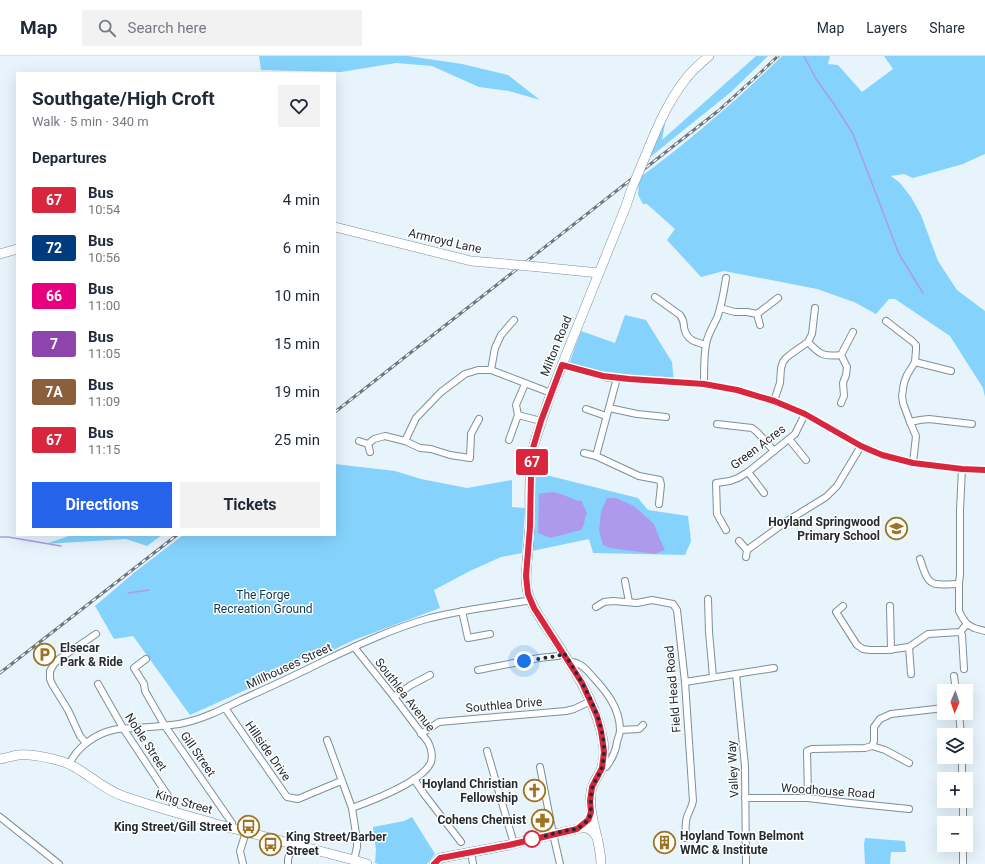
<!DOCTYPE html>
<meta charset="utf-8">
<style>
body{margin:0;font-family:Roboto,sans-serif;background:#f2f2f3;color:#1f2937;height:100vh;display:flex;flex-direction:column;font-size:15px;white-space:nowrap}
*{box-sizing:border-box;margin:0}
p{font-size:13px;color:#747a83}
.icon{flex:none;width:22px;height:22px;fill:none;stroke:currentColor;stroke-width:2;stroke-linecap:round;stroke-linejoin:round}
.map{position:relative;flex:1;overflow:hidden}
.details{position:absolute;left:16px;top:16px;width:320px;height:464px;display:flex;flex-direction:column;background:#fff;border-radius:0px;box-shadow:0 4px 16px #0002}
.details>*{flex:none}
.badge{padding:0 8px;border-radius:3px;font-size:14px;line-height:26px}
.needle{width:26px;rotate:182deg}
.tools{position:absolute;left:937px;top:628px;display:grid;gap:8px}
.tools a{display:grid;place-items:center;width:36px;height:36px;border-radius:0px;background:#fff;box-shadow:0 4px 16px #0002;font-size:20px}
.you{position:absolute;width:20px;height:20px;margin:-10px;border:3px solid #fff;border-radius:50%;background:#1a73e8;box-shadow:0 0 0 6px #1a73e833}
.map>.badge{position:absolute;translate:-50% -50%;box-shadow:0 0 0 2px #fff}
h2{padding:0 16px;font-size:15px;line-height:36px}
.round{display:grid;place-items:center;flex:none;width:42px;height:42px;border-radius:0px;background:#f2f2f3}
.summary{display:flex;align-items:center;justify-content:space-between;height:68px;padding:0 16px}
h1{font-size:19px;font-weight:700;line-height:30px}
.action{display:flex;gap:8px;margin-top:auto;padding:8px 16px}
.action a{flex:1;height:46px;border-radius:0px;background:#2563eb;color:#fff;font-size:16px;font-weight:700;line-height:46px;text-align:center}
.action a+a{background:#f2f2f3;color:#1f2937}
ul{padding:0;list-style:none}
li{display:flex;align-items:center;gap:12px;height:48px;padding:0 16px}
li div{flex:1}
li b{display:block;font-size:15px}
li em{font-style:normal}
li .badge{min-width:44px;font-weight:700;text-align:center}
header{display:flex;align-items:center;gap:24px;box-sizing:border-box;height:56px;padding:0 20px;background:#fff;border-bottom:1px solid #e0e1e3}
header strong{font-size:19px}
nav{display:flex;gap:22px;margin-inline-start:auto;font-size:14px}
.search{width:280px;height:36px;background:#f2f2f3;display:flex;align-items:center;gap:10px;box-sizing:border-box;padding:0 14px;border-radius:0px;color:#747a83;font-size:15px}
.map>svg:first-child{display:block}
.green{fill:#85d3fc}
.water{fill:#ad9aed}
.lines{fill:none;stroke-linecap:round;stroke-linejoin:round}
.stream{stroke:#ad9aed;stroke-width:1.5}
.street-casing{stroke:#7b909b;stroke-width:8}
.secondary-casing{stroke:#7b909b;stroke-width:10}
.street{stroke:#fff;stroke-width:6}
.secondary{stroke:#fff;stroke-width:9}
.rail-casing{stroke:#6c767c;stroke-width:3}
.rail{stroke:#fff;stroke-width:1.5;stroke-dasharray:4.5;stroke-linecap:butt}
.secondary-bridge-casing{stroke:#7b909b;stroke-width:10;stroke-linecap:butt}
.secondary-bridge{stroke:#fff;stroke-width:9}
.line-casing{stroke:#fff;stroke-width:9}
.line{stroke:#d7263d;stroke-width:6}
.walk{stroke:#242c31;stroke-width:4;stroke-dasharray:0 7.2}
.stop-dot{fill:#fff;stroke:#d7263d;stroke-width:2}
.labels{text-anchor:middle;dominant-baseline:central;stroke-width:3;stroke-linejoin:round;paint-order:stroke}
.street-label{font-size:12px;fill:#242c31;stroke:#fff}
.poi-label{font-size:12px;font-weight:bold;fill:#242c31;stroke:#fff;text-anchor:end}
.park-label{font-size:12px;fill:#0a384d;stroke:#fff}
</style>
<header>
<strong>Map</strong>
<div class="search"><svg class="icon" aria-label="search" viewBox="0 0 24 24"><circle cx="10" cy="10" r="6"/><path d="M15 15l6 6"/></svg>Search here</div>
<nav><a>Map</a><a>Layers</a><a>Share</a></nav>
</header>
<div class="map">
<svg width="985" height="808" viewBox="0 0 985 808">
<rect width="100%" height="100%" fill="#e7f4fc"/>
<g class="green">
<path d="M259,0H408L462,8L508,19L540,44L509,35L479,31L432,10L396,7L341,16L261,14Z"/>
<path d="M756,0H768L731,36L649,102L666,62L662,84Z"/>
<path d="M782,0H830L828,8L838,9L862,36L893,13L884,0H985V98L963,108L913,122L904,118L891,120L900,127L911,141L921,159L938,205L957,234L985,255V341L983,332L950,280L895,243H889L876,258L854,246L817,233L724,215L701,221L667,184L675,173L647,148H643L638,139L639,122C690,85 737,44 782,0Z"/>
<path d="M625,259L646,264L672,306L674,327L607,326L567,313L581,275L615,287Z"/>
<path d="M335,408L395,415L421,423L467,432L512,424V451L525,452L522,497L501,501L470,515L434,534L440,552L354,584L310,605L308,598L300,601L301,609L190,659L133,580L114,583L95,550L135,516L183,479H335Z"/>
<path d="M534,416L638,442L648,454L688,460L691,485L685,499L593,497L589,483L532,495Z"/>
<path d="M72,479H162L147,490L126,483L45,488Z"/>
<path d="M412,761L435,798L427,808H378L375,807L376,794L373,771L404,765Z"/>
<path d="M865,782L905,785L906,796H891L890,808H865L864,788Z"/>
</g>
<g class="water">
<path d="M553,436L561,438L578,445L581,444L587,457C583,464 586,468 581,474L550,482L538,477L539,438L543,437Z"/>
<path d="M607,442H616L634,450L654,468L659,481L665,494L655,498L610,492L603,489L599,475L601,456Z"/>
</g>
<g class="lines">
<g class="stream">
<path d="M804,0L816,23L834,48L853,78L899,198L923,237"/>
<path d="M0,481H8L61,490"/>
<path d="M128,537L149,534"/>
</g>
<defs>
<g id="street">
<path d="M655,241L680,259C683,263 684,266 684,271C686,284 695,286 706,289"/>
<path d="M720,252L735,256H747L757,258L778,242"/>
<path d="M757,258L760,269"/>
<path d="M886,265L912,285L916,289V294L915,306L907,319L904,327L902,340L903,347L910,366L916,380L913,407"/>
<path d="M808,286C820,299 824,301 841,299L853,276"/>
<path d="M915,306L951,315"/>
<path d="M562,309L603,320L629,323L704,328L737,334L774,345L805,358L861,390L882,399L913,407L962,413L985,414"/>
<path d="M491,314L495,292L501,279L514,264"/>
<path d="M525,328L516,349L518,359L541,365"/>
<path d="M704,328C704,316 704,299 706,288C708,278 713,270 717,262C722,249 724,235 726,222"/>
<path d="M774,345L780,327L781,312L783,306L786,302L791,298L808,286L812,278L815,252"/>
<path d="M841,347L844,340L843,327L846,319L847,311L841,299"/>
<path d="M609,352L637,358L666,361"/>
<path d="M586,353L606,360"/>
<path d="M910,366L920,364L929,363L972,368"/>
<path d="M717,368L752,372L757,376L774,395"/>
<path d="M789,383L806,404"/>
<path d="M509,384L518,359"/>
<path d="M359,385L368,388L374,383L385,380L405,385L420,392L431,393L450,399L470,402L471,378L479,363"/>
<path d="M405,385L416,362L441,336L465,318L478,314H491L551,337"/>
<path d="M368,388L370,396"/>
<path d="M584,397L596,400L639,420L660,424L661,429L659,448"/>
<path d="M596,400L617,322"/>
<path d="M962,413L960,454V518L959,528V555L962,561L967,568L974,572L985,575"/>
<path d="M748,416L764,437"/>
<path d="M726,474L717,458L716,427L730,425L738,422L748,416L795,378L805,358"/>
<path d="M739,485L747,494L746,501"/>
<path d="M747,494L787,465L826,441L837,430L861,390"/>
<path d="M920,503C923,511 926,527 936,528C943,529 951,528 959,528"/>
<path d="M625,525L629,546"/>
<path d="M708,543L709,576L713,621"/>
<path d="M843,550L836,556L857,589L863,593L870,594H887L909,591L928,578L960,576L967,568"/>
<path d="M890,550L891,594"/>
<path d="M596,551L604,546L613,545L637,547L652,544L673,548L677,554L685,626L693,745C692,751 689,755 687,761C685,767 686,775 685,782"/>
<path d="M462,555L468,582L490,578"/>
<path d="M960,576L962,579L964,613"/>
<path d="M909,591L911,618"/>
<path d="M146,603L134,612L144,628L145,635L165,670L232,767L231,772"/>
<path d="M570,606C580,606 586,613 592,620C606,635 620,652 620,674C620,678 618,682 617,686C616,695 612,703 606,711H602"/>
<path d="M478,614L539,602L558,600L563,597"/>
<path d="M736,618L745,710L746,808"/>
<path d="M954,620L956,635"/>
<path d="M685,626L774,612"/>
<path d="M98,628L123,672L172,746L174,752L173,756"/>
<path d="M394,641L411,629L430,619"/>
<path d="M225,652L287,741L298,743L341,725"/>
<path d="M959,657L961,679"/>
<path d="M620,674L639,673L643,669"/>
<path d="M421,678L439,666L566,655L574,653L591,645"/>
<path d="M327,684L352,752L357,784V791L354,804"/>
<path d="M86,687L80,680L68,654L52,628L50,623V615L54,608L59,603L96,578"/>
<path d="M872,690L885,694L909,707"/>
<path d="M487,695L514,788"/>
<path d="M962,701V723"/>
<path d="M69,709C76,692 95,678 113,674C121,672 129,672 137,672C151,671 165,670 179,668C201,664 221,654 241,644C270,631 298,618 326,604C360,588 394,572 430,562C462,554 494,550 526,545L530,543"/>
<path d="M540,711L553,778L560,808"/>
<path d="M414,723L424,738L461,786"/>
<path d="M745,742H808L850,747L909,753"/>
<path d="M808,742L807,695L812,693L865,692L872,690L874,685V671L880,663L891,658L944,652"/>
<path d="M963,745V767"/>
<path d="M352,752C371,745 423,726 431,706C433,699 431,692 428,686L394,641L354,591"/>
<path d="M0,761L59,808"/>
<path d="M963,789V808"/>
<path d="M471,796L473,808"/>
<path d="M243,808L240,795L246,776"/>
<path d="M288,808V803L293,788"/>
</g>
<g id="secondary">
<path d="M645,101C656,74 667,47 685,24C691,15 700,8 709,0"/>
<path d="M335,171L471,205L506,208"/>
<path d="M0,198L17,193"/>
<path d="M529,210L599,217"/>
<path d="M0,703C6,702 12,700 18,699C30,698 45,701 57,704C82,710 99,732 123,740C154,751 185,759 216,768C262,780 308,792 354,804L367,808"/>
<path d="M434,808L440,802L446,801L509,789L581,772C590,771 592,775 597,781"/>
<path d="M601,808C601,784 588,761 591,736C592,727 599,720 602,711C605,700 604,686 601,675C593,642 573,612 555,584C546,571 537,559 531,545C523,529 527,511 528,494C529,486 529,478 530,470C530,442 528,412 535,385L551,337L562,309L626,150L632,132"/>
</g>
</defs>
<use href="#street" class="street-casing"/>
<use href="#secondary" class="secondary-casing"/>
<use href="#street" class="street"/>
<use href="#secondary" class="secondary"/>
<defs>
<g id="rail">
<path d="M335,356L718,55L758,19L778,0"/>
<path d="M0,617L177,479"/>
</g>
</defs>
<use href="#rail" class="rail-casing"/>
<use href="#rail" class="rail"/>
<defs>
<g id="secondary-bridge">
<path d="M632,132L645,101"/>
<path d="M506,208L529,210"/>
</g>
</defs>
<use href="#secondary-bridge" class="secondary-bridge-casing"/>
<use href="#secondary-bridge" class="secondary-bridge"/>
</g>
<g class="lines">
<defs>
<path id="line" d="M434,808L440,802L446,801L509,789L577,773L588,764L589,762L591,756L590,745L592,731L602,712L604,696L603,688L601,675L597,660L582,627L534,552L528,538L526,520L530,471L531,420L533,392L541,365L562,309L603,320L629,323L704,328L737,334L774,345L805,358L861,390L882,399L913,407L962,413L985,414"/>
</defs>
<use href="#line" class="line-casing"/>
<use href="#line" class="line"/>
<path class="walk" d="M524,605L558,600L564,597C583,627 612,673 602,711C600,719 594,725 592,733C589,743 594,758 587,765C584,768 580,771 577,773C573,774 569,774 565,775C554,777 543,781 532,783"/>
</g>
<defs>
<symbol id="school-ring" viewBox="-11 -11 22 22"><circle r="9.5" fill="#fff" stroke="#9e7322" stroke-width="1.5"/><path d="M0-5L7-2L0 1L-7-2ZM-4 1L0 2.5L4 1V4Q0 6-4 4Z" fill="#9e7322"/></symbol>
<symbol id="parking-ring" viewBox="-11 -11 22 22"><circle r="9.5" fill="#fff" stroke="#9e7322" stroke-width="1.5"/><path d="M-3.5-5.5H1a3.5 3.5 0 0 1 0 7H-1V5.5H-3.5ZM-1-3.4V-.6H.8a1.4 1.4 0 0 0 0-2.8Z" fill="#9e7322"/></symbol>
<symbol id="church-ring" viewBox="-11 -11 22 22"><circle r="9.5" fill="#fff" stroke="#9e7322" stroke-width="1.5"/><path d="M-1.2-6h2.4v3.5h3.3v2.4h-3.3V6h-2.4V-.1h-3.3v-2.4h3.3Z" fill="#9e7322"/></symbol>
<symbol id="pharmacy-ring" viewBox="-11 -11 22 22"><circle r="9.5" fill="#fff" stroke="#9e7322" stroke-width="1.5"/><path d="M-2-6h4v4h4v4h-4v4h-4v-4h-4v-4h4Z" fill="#9e7322"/></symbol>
<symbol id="bus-ring" viewBox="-11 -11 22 22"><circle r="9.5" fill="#fff" stroke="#9e7322" stroke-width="1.5"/><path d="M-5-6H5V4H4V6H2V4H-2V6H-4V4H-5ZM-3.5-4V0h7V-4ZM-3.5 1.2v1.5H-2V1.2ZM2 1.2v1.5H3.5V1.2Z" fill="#9e7322"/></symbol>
<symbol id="building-ring" viewBox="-11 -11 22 22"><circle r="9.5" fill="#fff" stroke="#9e7322" stroke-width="1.5"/><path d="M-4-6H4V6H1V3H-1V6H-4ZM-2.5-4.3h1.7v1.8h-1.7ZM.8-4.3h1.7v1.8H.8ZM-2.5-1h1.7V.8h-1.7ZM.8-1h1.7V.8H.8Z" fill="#9e7322"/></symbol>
</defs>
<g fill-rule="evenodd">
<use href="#school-ring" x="884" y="460" width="25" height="25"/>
<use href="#parking-ring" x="32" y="586" width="25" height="25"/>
<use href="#church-ring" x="522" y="722" width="25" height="25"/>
<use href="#pharmacy-ring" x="530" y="752" width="25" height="25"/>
<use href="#bus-ring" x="236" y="758" width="25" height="25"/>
<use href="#building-ring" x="652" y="774" width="25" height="25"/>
<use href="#bus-ring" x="258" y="776" width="25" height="25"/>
</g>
<circle class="stop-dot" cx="532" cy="783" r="8"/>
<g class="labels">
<g class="street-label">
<text transform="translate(445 185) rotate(13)">Armroyd Lane</text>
<text transform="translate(556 290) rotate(-68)">Milton Road</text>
<text transform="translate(758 391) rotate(-37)">Green Acres</text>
<text transform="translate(289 610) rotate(-25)">Millhouses Street</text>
<text transform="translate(673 633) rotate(-95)">Field Head Road</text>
<text transform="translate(405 639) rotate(52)">Southlea Avenue</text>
<text transform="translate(504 649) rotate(-5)">Southlea Drive</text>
<text transform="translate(146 686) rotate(57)">Noble Street</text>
<text transform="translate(268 695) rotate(55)">Hillside Drive</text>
<text transform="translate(198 698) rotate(55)">Gill Street</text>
<text transform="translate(733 713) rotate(-93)">Valley Way</text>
<text transform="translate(828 735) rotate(4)">Woodhouse Road</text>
<text transform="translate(184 746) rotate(16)">King Street</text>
</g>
<g class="poi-label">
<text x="880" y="466">Hoyland Springwood<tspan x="880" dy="14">Primary School</tspan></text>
<text x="60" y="592" text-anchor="start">Elsecar<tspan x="60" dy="14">Park &amp; Ride</tspan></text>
<text x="518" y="728">Hoyland Christian<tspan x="518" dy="14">Fellowship</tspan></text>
<text x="526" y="764">Cohens Chemist</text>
<text x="232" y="771">King Street/Gill Street</text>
<text x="680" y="780" text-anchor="start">Hoyland Town Belmont<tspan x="680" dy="14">WMC &amp; Institute</tspan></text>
<text x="286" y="781" text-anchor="start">King Street/Barber<tspan x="286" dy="14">Street</tspan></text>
</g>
<g class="park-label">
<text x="263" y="539">The Forge<tspan x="263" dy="14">Recreation Ground</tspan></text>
</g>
</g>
</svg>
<div class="tools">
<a><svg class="needle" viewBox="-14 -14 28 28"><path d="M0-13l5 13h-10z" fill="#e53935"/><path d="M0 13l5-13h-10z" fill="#747a83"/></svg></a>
<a><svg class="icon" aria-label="layers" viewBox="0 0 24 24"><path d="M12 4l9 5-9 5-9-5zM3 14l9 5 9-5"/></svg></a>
<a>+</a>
<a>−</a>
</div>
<div class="you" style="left:524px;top:605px"></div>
<b class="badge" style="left:532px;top:406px;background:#d7263d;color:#fff">67</b>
<section class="details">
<div class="summary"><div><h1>Southgate/High Croft</h1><p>Walk · 5 min · 340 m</p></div><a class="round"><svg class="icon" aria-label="heart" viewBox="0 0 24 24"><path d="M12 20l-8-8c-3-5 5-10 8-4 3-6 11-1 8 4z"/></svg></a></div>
<h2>Departures</h2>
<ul>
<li><span class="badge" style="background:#d7263d;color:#fff">67</span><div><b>Bus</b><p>10:54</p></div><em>4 min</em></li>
<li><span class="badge" style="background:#003b80;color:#fff">72</span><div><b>Bus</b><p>10:56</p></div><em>6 min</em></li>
<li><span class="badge" style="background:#e6007e;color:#fff">66</span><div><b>Bus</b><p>11:00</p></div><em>10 min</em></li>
<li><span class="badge" style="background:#8e44ad;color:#fff">7</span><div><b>Bus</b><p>11:05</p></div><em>15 min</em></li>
<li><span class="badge" style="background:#8b5e3c;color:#fff">7A</span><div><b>Bus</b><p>11:09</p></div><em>19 min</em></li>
<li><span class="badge" style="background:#d7263d;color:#fff">67</span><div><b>Bus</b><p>11:15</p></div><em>25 min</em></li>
</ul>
<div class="action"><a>Directions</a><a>Tickets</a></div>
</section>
</div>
